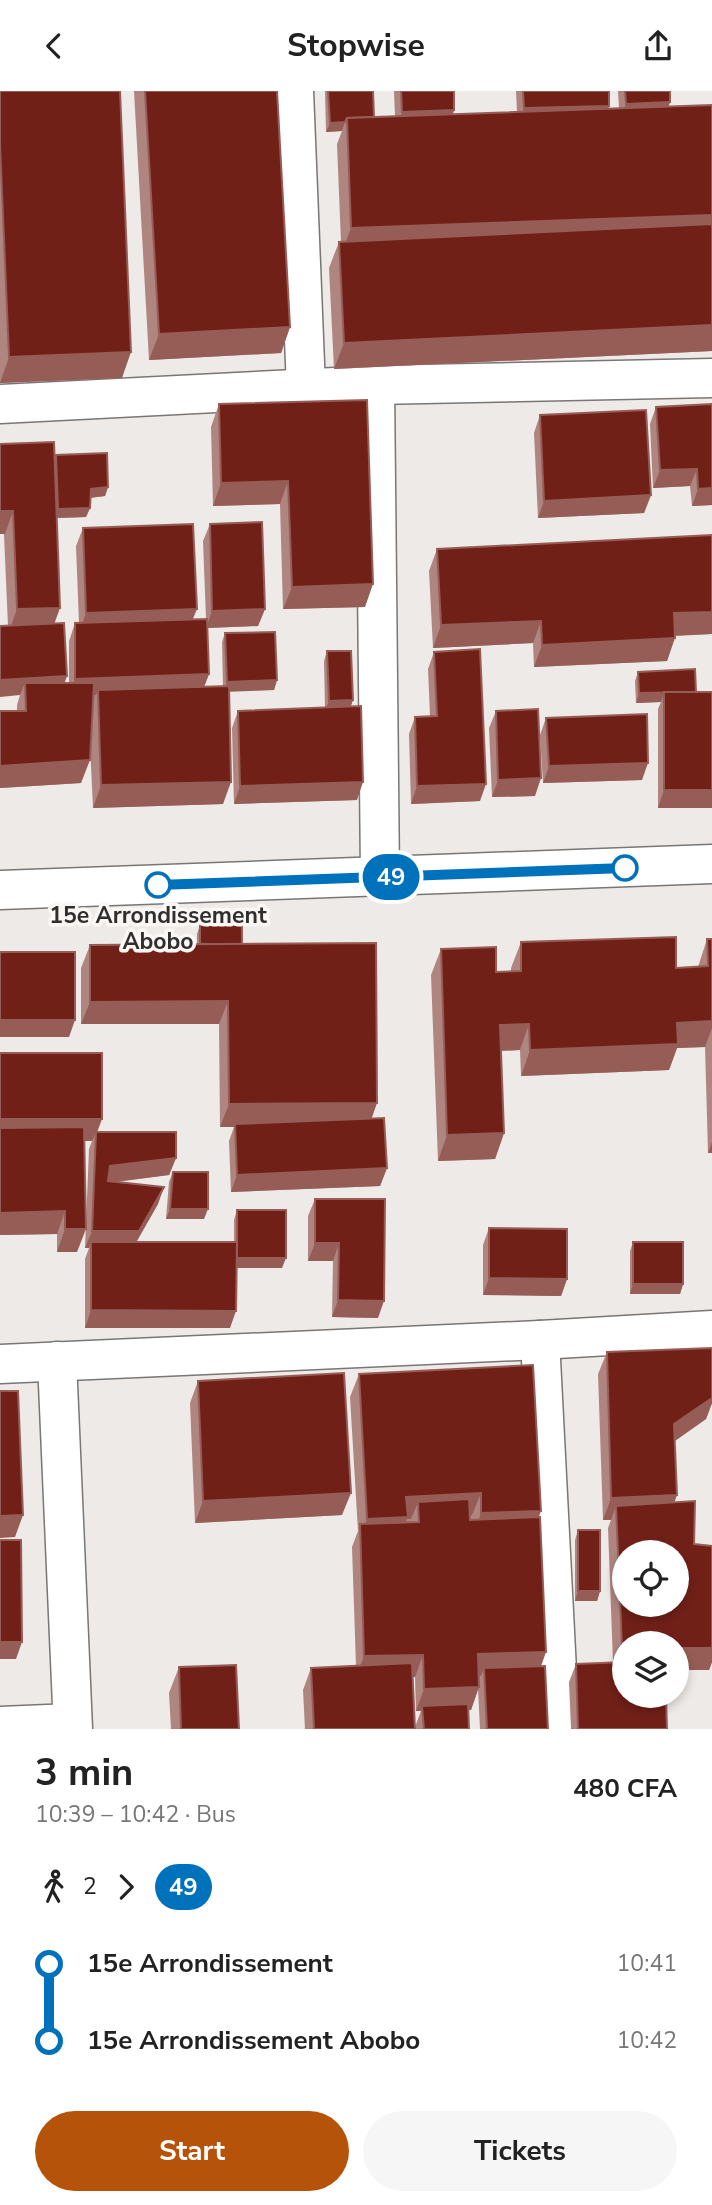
<!DOCTYPE html>
<meta charset="utf-8">
<style>
body{margin:0;font-family:"Nunito Sans",sans-serif;background:#f6f6f6;color:#222;height:100vh;display:flex;flex-direction:column;font-size:26px;white-space:nowrap}
*{box-sizing:border-box;margin:0}
p{font-size:23px;color:#767676}
.icon{flex:none;width:38px;height:38px;fill:none;stroke:currentColor;stroke-width:2;stroke-linecap:round;stroke-linejoin:round}
.map{position:relative;height:1638px;overflow:hidden}
.details{display:flex;flex-direction:column;background:#fff;flex:1}
.details>*{flex:none}
.badge{padding:0 14px;border-radius:23px;font-size:24px;line-height:46px}
.fabs{position:absolute;left:612px;top:1449px;display:grid;gap:14px}
.fabs a{display:grid;place-items:center;width:77px;height:77px;border-radius:50%;background:#fff;box-shadow:0 4px 10px #0003;font-size:35px}
.map>.badge{position:absolute;translate:-50% -50%;box-shadow:0 0 0 4px #fff}
.legs{display:flex;align-items:center;gap:10px;height:77px;padding:0 35px;font-size:23px}
.legs p{margin-inline-start:auto}
.summary{display:flex;align-items:center;justify-content:space-between;height:119px;padding:0 35px}
h1{font-size:38px;font-weight:700;line-height:52px}
.primary-button{display:flex;gap:14px;margin-top:auto;padding:14px 35px}
.primary-button a{flex:1;height:80px;border-radius:42px;background:#b45309;color:#fff;font-size:28px;font-weight:700;line-height:80px;text-align:center}
.primary-button a+a{background:#f6f6f6;color:#222}
ul{padding:0 35px;list-style:none}
li{display:flex;align-items:center;gap:24px;height:77px;font-size:26px}
li i{display:grid;place-items:center;width:10px;height:100%;margin:0 9px;background:currentColor}
li i::after{content:'';width:18px;height:18px;margin:-9px;border:5px solid;border-radius:50%;background:#fff}
li p{margin-inline-start:auto}
li:first-child i{background:linear-gradient(#0000 50%,currentColor 0)}
li:last-child i{background:linear-gradient(currentColor 50%,#0000 0)}
header{display:flex;justify-content:space-between;align-items:center;height:91px;padding:0 35px;background:#fff;font-size:32px;font-weight:700}
.map>svg:first-child{display:block}
.lines{fill:none;stroke-linecap:round;stroke-linejoin:round}
.minor-casing{stroke:#797674;stroke-width:41}
.tertiary-casing{stroke:#797674;stroke-width:41}
.minor{stroke:#fff;stroke-width:38}
.tertiary{stroke:#fff;stroke-width:38}
.wall{fill:#af8580;fill-rule:evenodd}
.shaded-wall{fill:#965d56}
.building{fill:#712018;stroke:#965d56;stroke-width:2;fill-rule:evenodd}
.line-1-casing{stroke:#fff;stroke-width:16}
.line-1{stroke:#0072bc;stroke-width:10}
.stop-1-dot{fill:#fff;stroke:#0072bc;stroke-width:3.5}
.labels{text-anchor:middle;dominant-baseline:central;stroke-width:7;stroke-linejoin:round;paint-order:stroke}
.stop-label{font-size:23px;font-weight:bold;fill:#302f2e;stroke:#faf7f5}
</style>
<header><svg class="icon" aria-label="back" viewBox="0 0 24 24"><path d="M15 5l-7 7 7 7"/></svg>Stopwise<svg class="icon" aria-label="share" viewBox="0 0 24 24"><path d="M12 15V3M7 8l5-5 5 5M5 13v7h14v-7"/></svg></header>
<div class="map">
<svg width="712" height="1638" viewBox="0 0 712 1638">
<rect width="100%" height="100%" fill="#edeae7"/>
<g class="lines">
<defs>
<g id="minor">
<path d="M294,0L306,297"/>
<path d="M375,294L380,786"/>
<path d="M0,313L375,294L712,287"/>
<path d="M540,1249L560,1638"/>
<path d="M57,1270L73,1638"/>
<path d="M0,1273L540,1249L712,1239"/>
<path d="M0,1635L72,1632"/>
</g>
<path id="tertiary" d="M0,799L712,773"/>
</defs>
<use href="#minor" class="minor-casing"/>
<use href="#tertiary" class="tertiary-casing"/>
<use href="#minor" class="minor"/>
<use href="#tertiary" class="tertiary"/>
</g>
<g class="wall">
<path d="M0,0L122,287L0,292Z"/>
<path d="M134,0H277L290,236L281,262L149,269Z"/>
<path d="M325,0H373L374,26L395,25L394,0H454V19L453,23L517,21L516,0H609V15L608,18H619L618,0H670V11L668,16L712,14V260L334,278L329,177L339,151H341L337,53L342,40L326,41Z"/>
<path d="M367,309L365,516L283,518L280,413L213,415L211,336L219,313Z"/>
<path d="M712,313V414L692,415L690,395L653,397L650,333L656,316Z"/>
<path d="M540,324L651,404L644,422L538,427L534,342Z"/>
<path d="M0,353L55,369L56,364L108,396L105,405L90,407V417L86,426L57,427L55,532L65,592H69V550L75,532H79L76,455L83,437L193,529L206,528L203,450L210,433L265,518L258,535L207,537L209,583L204,596L223,595L222,551L225,542L277,589L274,599L229,600L223,713L93,717L90,654L81,692L0,697V620H17V614L20,604L8,535Z"/>
<path d="M712,444V543L675,545L667,570L534,576L533,552L433,557L429,480L437,458Z"/>
<path d="M327,560L353,609L350,616L357,709L234,713L232,637L238,620L325,617L324,570Z"/>
<path d="M434,561L480,710L411,713L409,643L415,626L430,625L428,578Z"/>
<path d="M638,581L695,601L712,717H658V618L661,611L636,612L635,590Z"/>
<path d="M496,620L535,705L492,706L489,637Z"/>
<path d="M546,627L642,689L543,692L540,644Z"/>
<path d="M200,834L242,853L372,1028L387,1077L380,1095L231,1101L229,1050L234,1036H220L219,933H81V877L90,854L197,853V843Z"/>
<path d="M707,848H712V1062H708L705,956L677,957L669,979L521,985L520,959L501,960L504,1042L495,1068L438,1070L431,884L441,858L496,881L511,880V877L521,851L676,877L698,876Z"/>
<path d="M0,962L98,1041L176,1067L169,1084L117,1091L158,1113L136,1151H234V1129L237,1119L282,1177H237L230,1237H85V1168L89,1157H85L89,1058L92,1050H84L77,1161H57V1143L0,1144Z"/>
<path d="M173,1081L204,1128H166L169,1091Z"/>
<path d="M315,1108L378,1227L332,1226L333,1170H308V1125Z"/>
<path d="M489,1137L567,1188L561,1205L483,1204V1154Z"/>
<path d="M633,1151L683,1193L680,1203H630V1160Z"/>
<path d="M712,1257V1312L706,1328L675,1350L674,1411L694,1453L712,1455V1571L709,1579H677L625,1552L667,1638H571L569,1591L576,1573L613,1572L608,1437L611,1429H603L598,1283L607,1261Z"/>
<path d="M359,1283L539,1426L541,1575L548,1638H480L478,1598L471,1619H468L469,1638H305L303,1599L311,1577L356,1575L352,1456L358,1440L350,1306ZM413,1586H415L416,1620H421L415,1636Z"/>
<path d="M198,1290L342,1424L195,1432L190,1312Z"/>
<path d="M578,1439L600,1500L597,1510H575V1449Z"/>
<path d="M179,1576L239,1638H171L169,1602Z"/>
</g>
<g class="shaded-wall">
<path d="M670,11L664,28L619,30L626,13Z"/>
<path d="M609,15L603,32L518,35L524,17Z"/>
<path d="M454,19L448,36L396,38L402,21Z"/>
<path d="M345,31L342,40L326,41L330,32Z"/>
<path d="M712,124V150L341,163L351,137Z"/>
<path d="M712,234V260L334,278L344,252Z"/>
<path d="M290,236L281,262L149,269L159,243Z"/>
<path d="M131,261L122,287L0,292L9,266Z"/>
<path d="M697,378L690,395L653,397L660,379Z"/>
<path d="M288,390L280,413L213,415L221,392Z"/>
<path d="M108,396L105,405L88,407L91,398Z"/>
<path d="M712,397V414L692,415L698,398Z"/>
<path d="M651,404L644,422L538,427L544,410Z"/>
<path d="M90,417L86,426L55,427L58,418Z"/>
<path d="M0,420H13L5,443H0Z"/>
<path d="M373,493L365,516L283,518L292,496Z"/>
<path d="M60,517L52,539L9,541L17,518Z"/>
<path d="M197,518L190,535L80,539L86,522Z"/>
<path d="M265,518L258,535L206,537L212,520Z"/>
<path d="M712,521V543L666,545L674,522Z"/>
<path d="M541,530L533,552L433,557L441,534Z"/>
<path d="M675,547L667,570L534,576L542,554Z"/>
<path d="M209,583L202,601L98,599L96,604L69,605L75,588Z"/>
<path d="M67,585L61,602L25,592L20,604L0,606V589Z"/>
<path d="M277,589L274,599L224,601L227,591Z"/>
<path d="M639,602H664L661,611L636,612Z"/>
<path d="M353,609L350,618L325,619L329,610Z"/>
<path d="M90,669L81,692L0,697V675Z"/>
<path d="M648,672L642,689L543,692L549,675Z"/>
<path d="M541,687L535,705L492,706L498,689Z"/>
<path d="M231,691L223,713L93,717L101,694Z"/>
<path d="M363,691L357,709L234,713L240,695Z"/>
<path d="M486,693L480,710L411,713L417,695Z"/>
<path d="M664,699H712V717H658Z"/>
<path d="M228,910L219,933H81L90,911Z"/>
<path d="M0,929H75L69,946H0Z"/>
<path d="M712,930V937L705,956L677,957L669,979L521,985L530,959L677,932Z"/>
<path d="M529,933L520,959L491,960L500,934Z"/>
<path d="M377,1012L369,1035L235,1033L234,1036H220L229,1013Z"/>
<path d="M0,1028H102L95,1047L96,1041L92,1050H0Z"/>
<path d="M504,1042L495,1068L438,1070L447,1044Z"/>
<path d="M712,1051V1062H708Z"/>
<path d="M176,1067L169,1084L104,1092L110,1075Z"/>
<path d="M387,1077L380,1095L231,1101L237,1084Z"/>
<path d="M164,1096L158,1113L133,1157L91,1151L89,1157H85L92,1140Z"/>
<path d="M170,1118H208L204,1128H166Z"/>
<path d="M65,1120L57,1143L0,1144V1122Z"/>
<path d="M65,1138H86L77,1161H57Z"/>
<path d="M315,1152H339L333,1170H308Z"/>
<path d="M237,1167H286L282,1177H233Z"/>
<path d="M489,1187L567,1188L561,1205L483,1204Z"/>
<path d="M633,1193H683L680,1203H630Z"/>
<path d="M338,1209L384,1210L378,1227L332,1226Z"/>
<path d="M91,1219L236,1220L230,1237H85Z"/>
<path d="M712,1307V1312L706,1328L666,1356L674,1333Z"/>
<path d="M351,1402L342,1424L195,1432L203,1410Z"/>
<path d="M481,1402L472,1424L419,1427L418,1411L411,1428H407L400,1449L361,1445L367,1428L406,1406Z"/>
<path d="M677,1404L669,1427L616,1415L611,1429H603L611,1407Z"/>
<path d="M541,1420L533,1442L473,1445L481,1422Z"/>
<path d="M23,1424L15,1446L0,1447V1425Z"/>
<path d="M578,1500H600L597,1510H575Z"/>
<path d="M0,1551H22L16,1568H0Z"/>
<path d="M622,1557H625V1579H614Z"/>
<path d="M677,1557H712V1571L709,1579H677Z"/>
<path d="M546,1561L538,1584L484,1577L481,1585L470,1586L478,1563Z"/>
<path d="M423,1564L415,1586L356,1587L364,1565Z"/>
<path d="M479,1596L471,1619L423,1620L422,1615L421,1620H416L424,1598Z"/>
</g>
<g class="building">
<path d="M0,0H120L131,261L9,266L0,53Z"/>
<path d="M145,0H277L290,236L159,243Z"/>
<path d="M328,0H373L374,26L347,27L345,31L330,32Z"/>
<path d="M401,0H454V19L402,21Z"/>
<path d="M523,0H609V15L524,17Z"/>
<path d="M625,0H670V11L626,13Z"/>
<path d="M712,14V124L351,137L347,27Z"/>
<path d="M712,133V234L344,252L339,151Z"/>
<path d="M367,309L373,493L292,496L288,390L221,392L219,313Z"/>
<path d="M712,313V397L698,398L697,378L660,379L656,316Z"/>
<path d="M646,319L651,404L544,410L540,324Z"/>
<path d="M54,351L60,517L17,518L13,420H0V353Z"/>
<path d="M107,362L108,396L91,398L90,417L58,418L56,364Z"/>
<path d="M262,431L265,518L212,520L210,433Z"/>
<path d="M193,433L197,518L86,522L83,437Z"/>
<path d="M712,444V521L674,522L675,547L542,554L541,530L441,534L437,458Z"/>
<path d="M207,528L209,583L75,588V532Z"/>
<path d="M64,532L67,585L0,589V535Z"/>
<path d="M275,541L277,589L227,591L225,542Z"/>
<path d="M480,558L486,693L417,695L415,626L437,625L434,561Z"/>
<path d="M327,560H351L353,609L329,610Z"/>
<path d="M695,578L696,601L639,602L638,581Z"/>
<path d="M25,592H94L90,669L0,675V620H26Z"/>
<path d="M229,595L231,691L101,694L98,599Z"/>
<rect x="664" y="601" width="48" height="98"/>
<path d="M361,615L363,691L240,695L238,620Z"/>
<path d="M538,618L541,687L498,689L496,620Z"/>
<path d="M647,623L648,672L549,675L546,627Z"/>
<rect x="200" y="834" width="42" height="19"/>
<path d="M676,846V877L708,875L707,848H712V930L677,932L678,953L530,959L529,933L500,934L504,1042L447,1044L441,858L496,856V881L521,880V851Z"/>
<path d="M376,852L377,1012L229,1013L228,910L90,911V854Z"/>
<rect x="0" y="861" width="75" height="68"/>
<rect x="0" y="962" width="102" height="66"/>
<path d="M384,1027L387,1077L237,1084L235,1033Z"/>
<path d="M84,1036L86,1138H65V1120L0,1122V1037Z"/>
<path d="M96,1041H176V1067L110,1075L108,1090L164,1096L139,1140H92Z"/>
<path d="M173,1081H208V1118H170Z"/>
<path d="M315,1108H385L384,1210L338,1209L339,1152H315Z"/>
<rect x="237" y="1119" width="49" height="48"/>
<path d="M489,1137L567,1138V1188L489,1187Z"/>
<path d="M91,1151H237L236,1220L91,1219Z"/>
<rect x="633" y="1151" width="50" height="42"/>
<path d="M712,1257V1307L674,1333L677,1404L611,1407L607,1261Z"/>
<path d="M533,1274L541,1420L481,1422V1402L406,1406L408,1426L367,1428L359,1283Z"/>
<path d="M344,1282L351,1402L203,1410L198,1290Z"/>
<path d="M0,1300H18L23,1424L0,1425Z"/>
<path d="M469,1408L470,1429L540,1426L546,1561L478,1563L479,1596L424,1598L423,1564L364,1565L360,1433L419,1431L418,1411Z"/>
<path d="M695,1410L694,1453L712,1455V1557H677V1552H625V1557H622L616,1415ZM625,1461H677V1514H625Z"/>
<rect x="578" y="1439" width="22" height="61"/>
<path d="M0,1449H21L22,1551H0Z"/>
<path d="M625,1571V1605H666L667,1638H578L576,1573Z"/>
<path d="M412,1572L415,1638H314L311,1577Z"/>
<path d="M236,1574L239,1638H181L179,1576Z"/>
<path d="M545,1575L548,1638H487L484,1577Z"/>
<path d="M468,1613L469,1638H424L422,1615Z"/>
</g>
<g class="lines">
<defs>
<path id="line-1" d="M158,794L625,777"/>
</defs>
<use href="#line-1" class="line-1-casing"/>
<use href="#line-1" class="line-1"/>
</g>
<g class="stop-1-dot">
<circle cx="625" cy="777" r="12"/>
<circle cx="158" cy="794" r="12"/>
</g>
<g class="labels">
<g class="stop-label">
<text x="158" y="824">15e Arrondissement<tspan x="158" dy="26">Abobo</tspan></text>
</g>
</g>
</svg>
<div class="fabs">
<a><svg class="icon" aria-label="locate" viewBox="0 0 24 24"><circle cx="12" cy="12" r="6"/><path d="M12 2v4M12 18v4M2 12h4M18 12h4"/></svg></a>
<a><svg class="icon" aria-label="layers" viewBox="0 0 24 24"><path d="M12 4l9 5-9 5-9-5zM3 14l9 5 9-5"/></svg></a>
</div>
<b class="badge" style="left:391px;top:786px;background:#0072bc;color:#fff">49</b>
</div>
<section class="details">
<div class="summary"><div><h1>3 min</h1><p>10:39 – 10:42 · Bus</p></div><b>480 CFA</b></div>
<div class="legs"><svg class="icon" aria-label="walk" viewBox="0 0 24 24"><circle cx="13" cy="4" r="2"/><path d="M13 8l-2 6 4 7M11 14l-3 7M7 12l3-4h3l4 4"/></svg>2<svg class="icon" aria-label="forward" viewBox="0 0 24 24"><path d="M9 5l7 7-7 7"/></svg><b class="badge" style="background:#0072bc;color:#fff">49</b></div>
<ul>
<li><i style="color:#0072bc"></i><b>15e Arrondissement</b><p>10:41</p></li>
<li><i style="color:#0072bc"></i><b>15e Arrondissement Abobo</b><p>10:42</p></li>
</ul>
<div class="primary-button"><a>Start</a><a>Tickets</a></div>
</section>
